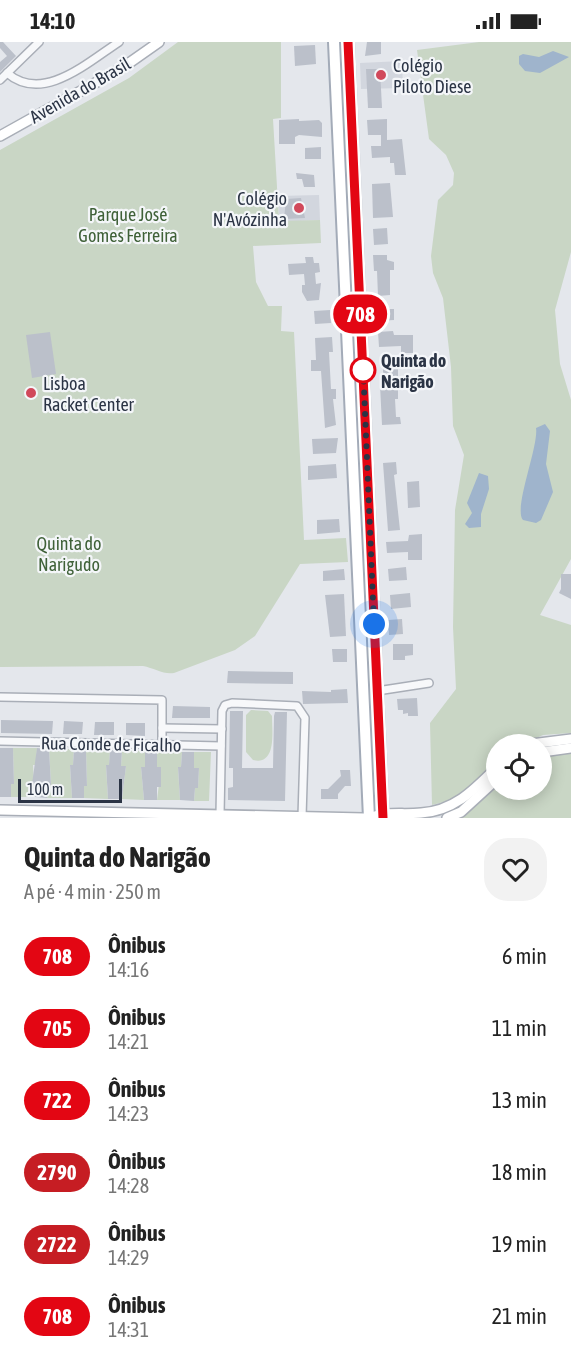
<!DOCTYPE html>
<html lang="pt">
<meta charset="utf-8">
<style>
body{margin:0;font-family:"Asap Condensed",sans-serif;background:#f2f2f2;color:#222;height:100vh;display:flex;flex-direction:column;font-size:22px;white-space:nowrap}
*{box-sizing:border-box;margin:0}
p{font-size:20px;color:#767676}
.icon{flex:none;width:33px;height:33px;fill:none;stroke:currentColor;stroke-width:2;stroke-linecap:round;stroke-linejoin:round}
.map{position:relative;height:776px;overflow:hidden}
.panel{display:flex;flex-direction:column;background:#fff;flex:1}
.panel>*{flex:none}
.badge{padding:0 12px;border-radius:20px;font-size:21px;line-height:39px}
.buttons{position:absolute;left:486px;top:692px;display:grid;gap:12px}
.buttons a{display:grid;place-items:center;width:66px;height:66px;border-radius:50%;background:#fff;box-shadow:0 3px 15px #0003;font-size:30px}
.scale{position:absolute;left:18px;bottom:15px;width:104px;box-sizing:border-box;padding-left:6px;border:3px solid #2b3445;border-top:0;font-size:16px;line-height:21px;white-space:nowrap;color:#2b3445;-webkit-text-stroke:4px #f4f6f9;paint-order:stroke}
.you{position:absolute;width:30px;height:30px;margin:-15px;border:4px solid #fff;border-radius:50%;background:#1a73e8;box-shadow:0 0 0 9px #1a73e833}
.map>.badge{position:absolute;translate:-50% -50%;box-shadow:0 0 0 3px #fff}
.round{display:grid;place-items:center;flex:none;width:63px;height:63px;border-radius:24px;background:#f2f2f2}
.headline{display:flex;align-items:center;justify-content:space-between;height:102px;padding:0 24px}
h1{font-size:28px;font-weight:700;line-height:45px}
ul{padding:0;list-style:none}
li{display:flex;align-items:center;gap:18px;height:72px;padding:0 24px}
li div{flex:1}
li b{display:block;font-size:22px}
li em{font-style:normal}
li .badge{min-width:66px;font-weight:700;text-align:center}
.status{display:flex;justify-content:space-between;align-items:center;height:42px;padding:0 30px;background:#fff;direction:ltr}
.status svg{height:16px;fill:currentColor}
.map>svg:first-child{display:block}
.built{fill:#d2d6de}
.green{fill:#c9d6c5}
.water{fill:#9fb4cc}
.building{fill:#bbc0ca}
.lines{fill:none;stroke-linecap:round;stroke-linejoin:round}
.street-casing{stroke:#a9aeb7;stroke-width:10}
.secondary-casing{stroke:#a9aeb7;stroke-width:12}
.primary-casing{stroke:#a3abb8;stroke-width:14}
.street{stroke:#f7f8fa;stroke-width:7}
.secondary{stroke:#fff;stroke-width:9}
.primary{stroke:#fff;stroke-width:10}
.line-casing{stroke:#fff;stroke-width:14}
.line{stroke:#e30613;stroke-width:9}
.walk{stroke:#2b3445;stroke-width:6;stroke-dasharray:0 10.8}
.poi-dot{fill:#d1495b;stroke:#f4f6f9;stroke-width:2}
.stop-dot{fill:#fff;stroke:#e30613;stroke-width:3}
.labels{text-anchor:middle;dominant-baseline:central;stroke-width:4.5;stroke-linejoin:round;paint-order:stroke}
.poi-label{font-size:18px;fill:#2b3445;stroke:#f4f6f9;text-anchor:start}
.street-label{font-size:18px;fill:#2b3445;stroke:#f4f6f9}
.park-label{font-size:18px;fill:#3f6138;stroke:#f4f6f9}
.stop-label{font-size:18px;font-weight:bold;fill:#2b3445;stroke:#f4f6f9;text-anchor:start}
</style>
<div class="status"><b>14:10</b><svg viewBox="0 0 49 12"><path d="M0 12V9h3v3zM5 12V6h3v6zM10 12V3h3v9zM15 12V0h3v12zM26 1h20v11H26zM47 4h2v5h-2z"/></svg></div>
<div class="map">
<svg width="571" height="776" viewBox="0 0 571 776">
<rect width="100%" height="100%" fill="#e4e7ec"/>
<g class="built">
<path d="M402,19L403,46L361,47L360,21Z"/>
<path d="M319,153L320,178L279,180L278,154Z"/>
</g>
<g class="green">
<path d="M178,0H281V76L273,77L279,179L320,178L321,201L253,204L256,240L268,264H282L281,289L294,290L304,498L346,496L348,520L300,522L255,594L235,608L174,631C164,633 154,626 143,624L0,625V108L129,36Z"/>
<path d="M339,0H343L357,313L353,305Z"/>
<path d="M479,0H571V210L555,268L560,322L571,358V517L540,573L571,583V691L543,693L523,702H496V723L455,757L432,763L430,681L456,647L453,585L455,468L464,413L453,384L451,325L443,256L433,231L431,214L438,158L453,143L454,131L446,113L429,97L417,8Z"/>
<path d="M357,396L361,405L377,747H373Z"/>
<path d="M251,668L268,669L272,674C272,689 277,724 253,718L246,710V673Z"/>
<path d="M13,706H37L36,723H33L35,755H11V742H14Z"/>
<path d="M49,707H74L73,723L70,724L72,756H47L48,743L51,742Z"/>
<path d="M86,708H110L109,724H106L108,757L84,756V744L87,743Z"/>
<path d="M122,708L145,709V725H141L144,758L122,757L126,724H121Z"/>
<path d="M157,709L182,710L181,725L178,726L180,758H157L161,726L157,725Z"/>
<path d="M194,710H211L209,759H194L195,746L198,745L199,726H194Z"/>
<path d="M552,712H571V776H461L496,746L542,747V714Z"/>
</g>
<g class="water">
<path d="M553,9L569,15L540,31L525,29L519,22V14L523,12L539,15Z"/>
<path d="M545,382L550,389L546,422L553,450L541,478L536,481L523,478C513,467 539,404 536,386Z"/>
<path d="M479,431L488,434L489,447L481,472V485L469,486L465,482L472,471L467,461Z"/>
</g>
<g class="building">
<path d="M0,0H3L16,14L0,30V20L7,14L0,6Z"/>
<path d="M367,0H381V12L365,14Z"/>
<path d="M315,3L316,22L295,24L294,4Z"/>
<path d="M366,27H380L382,66H368Z"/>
<path d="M299,77V79L319,78L322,81V95L299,93L295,95V102H279V78Z"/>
<path d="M387,77V98L402,97L406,133H395L394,121H390V115L372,116L371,104H381V93H368L367,78Z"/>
<path d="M321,105V117H305V106Z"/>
<path d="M296,131L314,133L315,145H304L302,137H297Z"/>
<path d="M390,141L393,175L373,176L372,142Z"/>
<path d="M301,156L305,176L284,177L286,157Z"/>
<path d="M387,186L388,202L374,203L373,187Z"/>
<path d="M373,213H387V218L394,220V228H390V253L378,254L377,229H374Z"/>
<path d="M305,215H313L314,221H319L320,230L315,231L316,242L321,241L319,258L307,259L302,250V243H305L304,232L289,233L288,222L306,221Z"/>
<path d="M377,267H394V278L378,279Z"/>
<path d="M330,268L331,281L315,282L314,269Z"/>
<path d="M393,289L394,293H413V311H401V304L379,305L378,290Z"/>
<path d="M50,290L56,332L32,336L26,293Z"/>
<path d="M332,295L333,310H329L331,347H336V357H333L336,383L325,386L321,329H311V318H316L315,296Z"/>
<path d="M383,316H398V357H395L396,375H400L401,382L382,383L380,343H383Z"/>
<path d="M338,396L336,411L313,412L312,397Z"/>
<path d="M396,420L397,432L394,433L400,488L388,489L383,421Z"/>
<path d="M336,422L337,436L308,438V424Z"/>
<path d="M419,439L420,465L408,466L407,440Z"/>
<path d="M339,477L340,490L317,492V478Z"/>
<path d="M422,492V518H408V510L387,511L386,500L408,499L409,493Z"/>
<path d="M406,525L407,538L389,539L388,527Z"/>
<path d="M344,527L345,538L323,539V529Z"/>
<path d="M561,532H571V557L559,551L561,547Z"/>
<path d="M410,551L411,565L391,567L390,553Z"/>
<path d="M344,552L346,594L330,595L325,553Z"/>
<path d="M402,577L403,592L389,593L388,578Z"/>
<path d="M393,602H413V613L405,614V618H393Z"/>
<path d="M332,607H347V620H333Z"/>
<path d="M228,629L293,630V642L227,641Z"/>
<path d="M347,647L348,661L303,662L302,649L331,650V648Z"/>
<path d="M417,656L418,674H408V671L403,672V668H398L397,657Z"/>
<path d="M173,664L210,665V676H172Z"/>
<path d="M230,669H243L242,726H273L274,674L275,670H287L285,759L228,758V746L233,745V726H229Z"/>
<path d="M1,678L53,679L52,692L1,691Z"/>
<path d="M64,679L83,680L82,692H63Z"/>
<path d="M95,680H114V693H94Z"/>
<path d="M126,681H145V694L126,693Z"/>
<path d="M0,706H13L14,742H11V755H0Z"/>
<path d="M37,706L49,707L51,743H48L47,756L35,755V742H32Z"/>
<path d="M74,707L86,708L87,744H84V756H72L70,723H73Z"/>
<path d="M110,708H122L121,724H126L122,757H108L106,723H109Z"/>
<path d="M145,709H157V725H161V745H157V758H144L141,725H145Z"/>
<path d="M182,710H194V726H199L198,746H195L194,759L180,758L178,725H181Z"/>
<path d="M340,728H350L351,744H345L338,752V757H321V747H328L341,734Z"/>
</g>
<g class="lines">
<defs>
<g id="street">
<path d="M7,31C43,62 88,20 119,0"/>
<path d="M0,38L39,0"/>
<path d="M377,649L429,641"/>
<path d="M0,655L162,658V703"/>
<path d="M162,686L222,687"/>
<path d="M0,699L221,704"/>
<path d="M220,773L222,669L225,663L232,661L297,664L305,676L302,775"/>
</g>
<g id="secondary">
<path d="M0,94L122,26L159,0"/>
<path d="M531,702L571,697"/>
<path d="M542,710L571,706"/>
<path d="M0,768L364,776"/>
<path d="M369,776C387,769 402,773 421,771C454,769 474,748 496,726"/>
<path d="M447,776L461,770L496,738"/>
</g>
<g id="primary">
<path d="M334,0L369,776"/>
<path d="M348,0L383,776"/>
</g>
</defs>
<use href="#street" class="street-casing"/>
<use href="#secondary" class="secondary-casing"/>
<use href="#primary" class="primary-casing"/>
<use href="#street" class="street"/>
<use href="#secondary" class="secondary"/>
<use href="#primary" class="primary"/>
</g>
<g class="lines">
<defs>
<path id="line" d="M348,0L383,776"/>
</defs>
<use href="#line" class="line-casing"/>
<use href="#line" class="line"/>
<path class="walk" d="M363,328V323L374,582"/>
</g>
<g class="poi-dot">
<circle cx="381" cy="33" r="6"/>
<circle cx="299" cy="166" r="6"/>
<circle cx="31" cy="351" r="6"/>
</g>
<circle class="stop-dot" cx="363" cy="328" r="12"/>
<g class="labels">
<g class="poi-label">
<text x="393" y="23">Colégio<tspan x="393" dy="21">Piloto Diese</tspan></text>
<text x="287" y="156" text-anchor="end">Colégio<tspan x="287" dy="21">N'Avózinha</tspan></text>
<text x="43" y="341">Lisboa<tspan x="43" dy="21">Racket Center</tspan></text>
</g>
<g class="street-label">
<text transform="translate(80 48) rotate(-30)">Avenida do Brasil</text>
<text transform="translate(111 702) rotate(1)">Rua Conde de Ficalho</text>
</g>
<g class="park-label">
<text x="128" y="172">Parque José<tspan x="128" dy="21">Gomes Ferreira</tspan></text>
<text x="69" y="501">Quinta do<tspan x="69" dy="21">Narigudo</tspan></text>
</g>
<g class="stop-label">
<text x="381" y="318">Quinta do<tspan x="381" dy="21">Narigão</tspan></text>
</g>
</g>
</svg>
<div class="buttons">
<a><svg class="icon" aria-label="locate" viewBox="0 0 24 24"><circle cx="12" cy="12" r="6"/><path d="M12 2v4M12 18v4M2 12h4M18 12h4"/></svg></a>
</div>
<div class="scale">100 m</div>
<div class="you" style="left:374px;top:582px"></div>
<b class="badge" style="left:360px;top:272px;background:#e30613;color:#fff">708</b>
</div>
<section class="panel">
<div class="headline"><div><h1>Quinta do Narigão</h1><p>A pé · 4 min · 250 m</p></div><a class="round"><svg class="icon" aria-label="heart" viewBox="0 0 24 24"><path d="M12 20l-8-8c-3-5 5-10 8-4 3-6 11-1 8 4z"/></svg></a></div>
<ul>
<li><span class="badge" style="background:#e30613;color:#fff">708</span><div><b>Ônibus</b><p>14:16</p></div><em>6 min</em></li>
<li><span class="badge" style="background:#e30613;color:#fff">705</span><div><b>Ônibus</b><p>14:21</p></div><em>11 min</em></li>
<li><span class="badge" style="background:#e30613;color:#fff">722</span><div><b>Ônibus</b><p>14:23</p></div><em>13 min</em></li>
<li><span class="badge" style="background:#c61d23;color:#fff">2790</span><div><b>Ônibus</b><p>14:28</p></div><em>18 min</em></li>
<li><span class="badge" style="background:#c61d23;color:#fff">2722</span><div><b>Ônibus</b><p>14:29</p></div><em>19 min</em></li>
<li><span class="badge" style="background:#e30613;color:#fff">708</span><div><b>Ônibus</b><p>14:31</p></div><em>21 min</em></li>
</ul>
</section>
